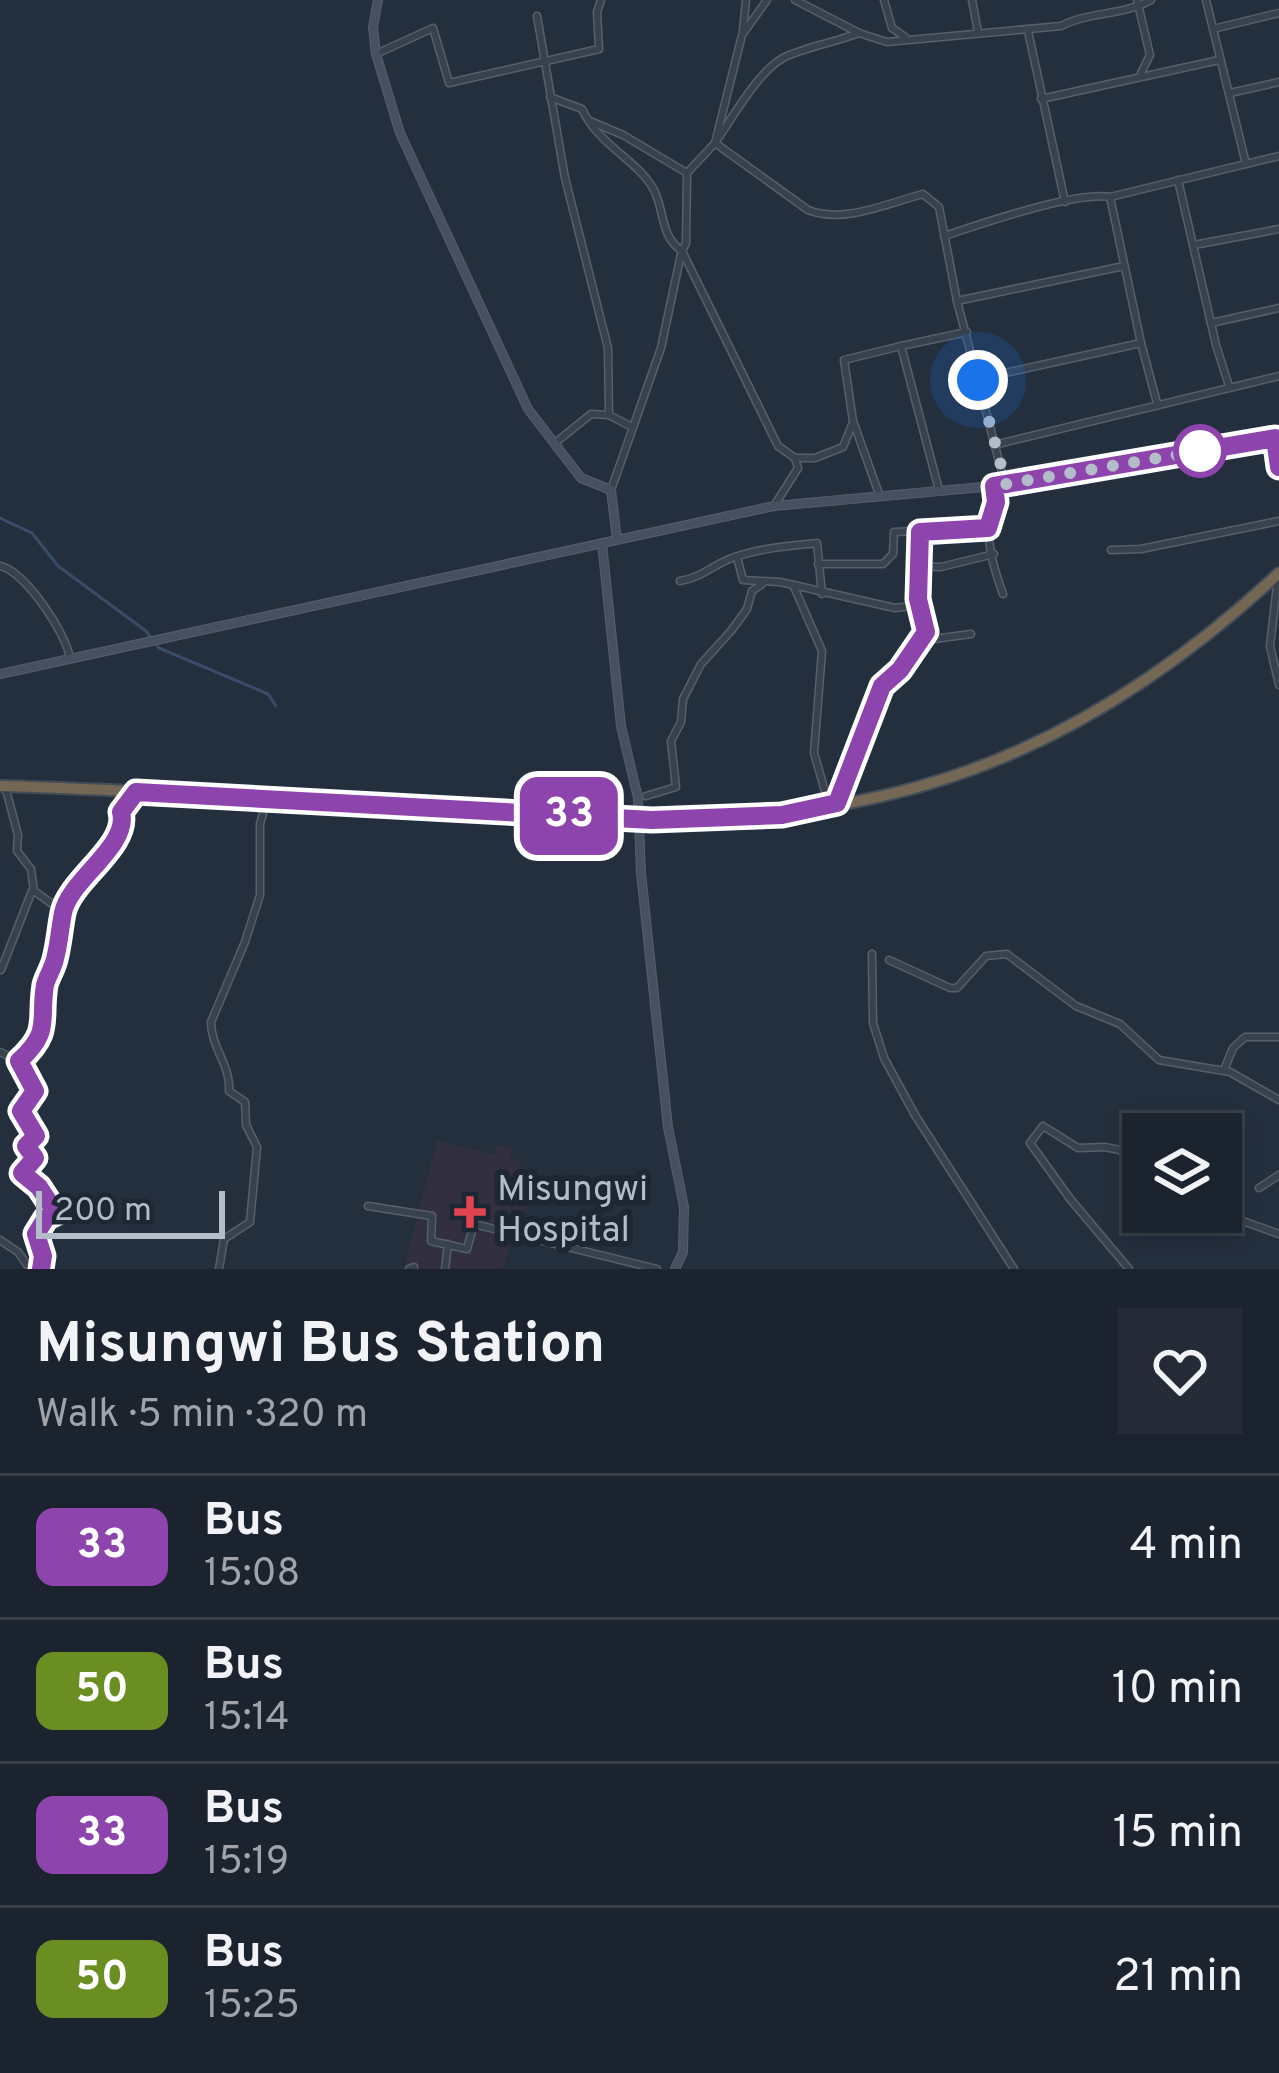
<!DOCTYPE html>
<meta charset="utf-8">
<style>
body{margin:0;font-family:Overpass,sans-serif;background:#242b36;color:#f1f3f6;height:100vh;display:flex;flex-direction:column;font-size:45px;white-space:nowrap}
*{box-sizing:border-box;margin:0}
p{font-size:39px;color:#a0a4aa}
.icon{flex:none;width:66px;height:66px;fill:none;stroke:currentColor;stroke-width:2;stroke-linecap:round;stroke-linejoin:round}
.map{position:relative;height:1269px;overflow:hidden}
.sheet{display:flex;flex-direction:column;background:#1b232e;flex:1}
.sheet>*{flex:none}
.badge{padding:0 24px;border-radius:18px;font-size:42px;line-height:78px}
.tools{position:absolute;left:1122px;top:1113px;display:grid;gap:24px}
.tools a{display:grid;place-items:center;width:120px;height:120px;border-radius:0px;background:#1b232e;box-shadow:0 6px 18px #0003,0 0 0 3px #39404a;font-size:60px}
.scale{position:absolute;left:36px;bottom:30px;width:189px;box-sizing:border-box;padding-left:12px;border:6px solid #b4bcc9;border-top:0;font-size:33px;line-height:42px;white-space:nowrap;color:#b4bcc9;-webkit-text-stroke:9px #1d2633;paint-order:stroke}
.you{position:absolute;width:60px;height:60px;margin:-30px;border:9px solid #fff;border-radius:50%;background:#1a73e8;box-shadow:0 0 0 18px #1a73e833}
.map>.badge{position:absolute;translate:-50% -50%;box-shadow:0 0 0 6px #fff}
.round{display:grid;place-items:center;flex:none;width:126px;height:126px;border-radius:0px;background:#242b36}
.head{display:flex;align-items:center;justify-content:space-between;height:204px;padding:0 36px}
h1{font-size:57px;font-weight:700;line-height:90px}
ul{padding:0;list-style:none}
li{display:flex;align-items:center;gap:36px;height:144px;padding:0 36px;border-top:3px solid #39404a}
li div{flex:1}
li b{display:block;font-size:45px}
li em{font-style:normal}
li .badge{min-width:132px;font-weight:700;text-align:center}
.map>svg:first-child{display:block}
.medical{fill:#32303f}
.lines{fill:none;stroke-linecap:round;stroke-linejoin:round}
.stream{stroke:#394c67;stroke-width:3}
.street-casing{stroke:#565f6c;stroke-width:9}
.secondary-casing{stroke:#565f6c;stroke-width:10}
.highway-casing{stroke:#434c59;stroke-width:14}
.street{stroke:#38414e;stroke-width:6}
.secondary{stroke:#465061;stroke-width:8}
.highway{stroke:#746855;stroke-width:10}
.line-casing{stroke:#fff;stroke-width:27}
.line{stroke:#8e44ad;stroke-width:18}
.walk{stroke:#b4bcc9;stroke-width:12;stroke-dasharray:0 21.6}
.stop-dot{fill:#fff;stroke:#8e44ad;stroke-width:6}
.health-dot{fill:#e0444e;stroke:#1d2633;stroke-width:4.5}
.labels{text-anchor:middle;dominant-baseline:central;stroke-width:12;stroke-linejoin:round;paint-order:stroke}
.poi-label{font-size:36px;fill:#b4bcc9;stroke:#1d2633;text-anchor:start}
</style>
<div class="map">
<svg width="1279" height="1269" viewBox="0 0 1279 1269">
<rect width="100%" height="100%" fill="#242f3e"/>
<path class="medical" d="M437,1141L494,1155L497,1145L512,1149L510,1158L519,1161L529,1203L516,1221L503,1269H424L405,1264Z"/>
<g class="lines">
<path class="stream" d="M0,518L32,533L58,566L146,631L159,648L268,694L276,706"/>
<defs>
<g id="street">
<path d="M795,0L859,33L887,42L1061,26C1090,11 1122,16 1151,0"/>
<path d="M884,0L892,28L905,37"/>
<path d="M972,0L978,32"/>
<path d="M1137,0L1150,55L1141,73"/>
<path d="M1206,0L1246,164"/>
<path d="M537,16L565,178L608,348L609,415L632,427"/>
<path d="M1213,29L1279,13"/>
<path d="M743,31L746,0"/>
<path d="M1028,31L1065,202"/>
<path d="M859,33C835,42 808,47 787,56C760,67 732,119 715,143L808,210C844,224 888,203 923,194L939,207L957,301L1005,484"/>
<path d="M376,54L433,28L449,83L599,49L597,12L601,0"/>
<path d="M1230,93L1279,82"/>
<path d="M550,97L582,109C599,146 637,159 654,190C665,212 660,236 682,251L686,243L687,173L715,143L742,35L767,0"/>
<path d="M1041,99L1219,60"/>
<path d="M590,121L623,135L687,173"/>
<path d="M1178,180L1216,345L1229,386"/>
<path d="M944,236C981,224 1075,191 1110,197L1279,156"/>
<path d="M1194,245L1279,229"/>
<path d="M682,251L778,446L795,458L798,468L774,506"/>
<path d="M957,301L1124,266"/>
<path d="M1211,323L1279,308"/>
<path d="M1141,343L1157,403"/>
<path d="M978,379L1141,343L1110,197"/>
<path d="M1275,438L1279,467"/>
<path d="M555,443L591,414L609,415"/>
<path d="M994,445L1279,376"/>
<path d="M795,458H815L843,447L852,425"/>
<path d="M994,486C996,501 992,511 990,525C986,545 996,575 1003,594"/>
<path d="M611,490L661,348L681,254"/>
<path d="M939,490L901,346L967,332"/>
<path d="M879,494L853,421L844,360L901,346"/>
<path d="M920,533C915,564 909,615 934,639L971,634"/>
<path d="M1111,550L1141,549L1279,521"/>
<path d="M737,557L743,580L780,582L895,608L919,605"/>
<path d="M818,564H883L893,554L894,532L988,528"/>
<path d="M0,566C25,571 66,633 70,658"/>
<path d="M916,566L941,567L994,554"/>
<path d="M1278,577L1270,646L1279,685"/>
<path d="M680,581C701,578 713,565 732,558C760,548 789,546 817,543L822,594"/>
<path d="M794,587L822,651L814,753L829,805"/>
<path d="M5,786L18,835L17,851L31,869L34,891L62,911"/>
<path d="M646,796L676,787L671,741L681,722L683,699L701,664L731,631L747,609L752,591L762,584"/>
<path d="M837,803L882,686L900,670L926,632"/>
<path d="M872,954L873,1023L884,1058L915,1115L1014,1269"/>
<path d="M889,960L950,988H957L986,956L1007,954L1076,1006L1120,1024L1159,1060L1230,1072L1279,1100"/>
<path d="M1,970L32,891"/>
<path d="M0,1052L19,1061C52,1031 39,1021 45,985C47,977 53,968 55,959C59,944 60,928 63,913C69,880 130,846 121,812L136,793"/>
<path d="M20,1062L35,1091L21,1111L36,1136L25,1146L35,1158L22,1173L39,1187L55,1213L46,1218L36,1234L43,1256L41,1269"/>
<path d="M1224,1070L1233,1048L1245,1037H1279"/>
<path d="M1259,1188L1279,1175"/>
<path d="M368,1206L432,1216L431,1241L467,1249L474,1224L657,1269"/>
<path d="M1217,1212L1279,1234"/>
<path d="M0,1240L18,1252L30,1269"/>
<path d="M219,1269L224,1239L250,1222L257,1147L246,1125L245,1102L229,1091C231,1065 211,1048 211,1022L245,942L260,895V824L267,799"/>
<path d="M409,1269L414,1267"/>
<path d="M445,1269L448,1244"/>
<path d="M1129,1269L1071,1200L1030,1143L1043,1126L1078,1148L1105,1147L1143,1155"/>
</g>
<g id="secondary">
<path d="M378,0L373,27L376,54L400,133L528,409L581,478L611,490L617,540"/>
<path d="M602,543L621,726L638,798L641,873L668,1127L684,1207L683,1252L675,1269"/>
<path d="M0,674L774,506L994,486L1279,437"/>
</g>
<path id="highway" d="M0,786C148,790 297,801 445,810C611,820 779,832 941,780C1069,740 1181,664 1279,573"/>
</defs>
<use href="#street" class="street-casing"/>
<use href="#secondary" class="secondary-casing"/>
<use href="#highway" class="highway-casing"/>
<use href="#street" class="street"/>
<use href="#secondary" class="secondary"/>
<use href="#highway" class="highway"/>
</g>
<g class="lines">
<defs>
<path id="line" d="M41,1269L43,1256L36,1234L46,1218L56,1213L39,1187L22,1173L35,1158L26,1146L36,1136L21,1111L35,1091L19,1061C52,1031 39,1021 45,985C47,977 53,968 55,959C59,944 60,928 63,913C69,880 130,846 121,812L136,792L652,820L782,815L837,803L882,686L900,670L926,632L918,599L920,532L988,528L996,502L994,486L1006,484L1275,438L1279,467"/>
</defs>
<use href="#line" class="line-casing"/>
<use href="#line" class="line"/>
<path class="walk" d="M978,380L1006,484L1200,451"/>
</g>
<circle class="stop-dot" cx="1200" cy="451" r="24"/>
<path class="health-dot" d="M464 1194h12v12h12v12h-12v12h-12v-12h-12v-12h12z"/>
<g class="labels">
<g class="poi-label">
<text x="497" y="1191">Misungwi<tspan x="497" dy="41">Hospital</tspan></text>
</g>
</g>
</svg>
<div class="tools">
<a><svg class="icon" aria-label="layers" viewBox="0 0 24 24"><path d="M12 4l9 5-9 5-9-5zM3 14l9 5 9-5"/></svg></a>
</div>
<div class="scale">200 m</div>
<div class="you" style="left:978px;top:380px"></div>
<b class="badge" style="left:569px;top:816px;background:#8e44ad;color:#fff">33</b>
</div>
<section class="sheet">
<div class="head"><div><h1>Misungwi Bus Station</h1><p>Walk · 5 min · 320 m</p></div><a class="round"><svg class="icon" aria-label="heart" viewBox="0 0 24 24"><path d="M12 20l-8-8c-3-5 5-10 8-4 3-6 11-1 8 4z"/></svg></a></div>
<ul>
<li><span class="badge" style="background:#8e44ad;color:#fff">33</span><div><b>Bus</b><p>15:08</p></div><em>4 min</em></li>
<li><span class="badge" style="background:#6b8e23;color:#fff">50</span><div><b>Bus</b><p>15:14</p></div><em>10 min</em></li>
<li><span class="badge" style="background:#8e44ad;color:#fff">33</span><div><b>Bus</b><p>15:19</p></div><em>15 min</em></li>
<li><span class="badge" style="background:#6b8e23;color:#fff">50</span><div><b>Bus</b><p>15:25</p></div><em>21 min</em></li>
</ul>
</section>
